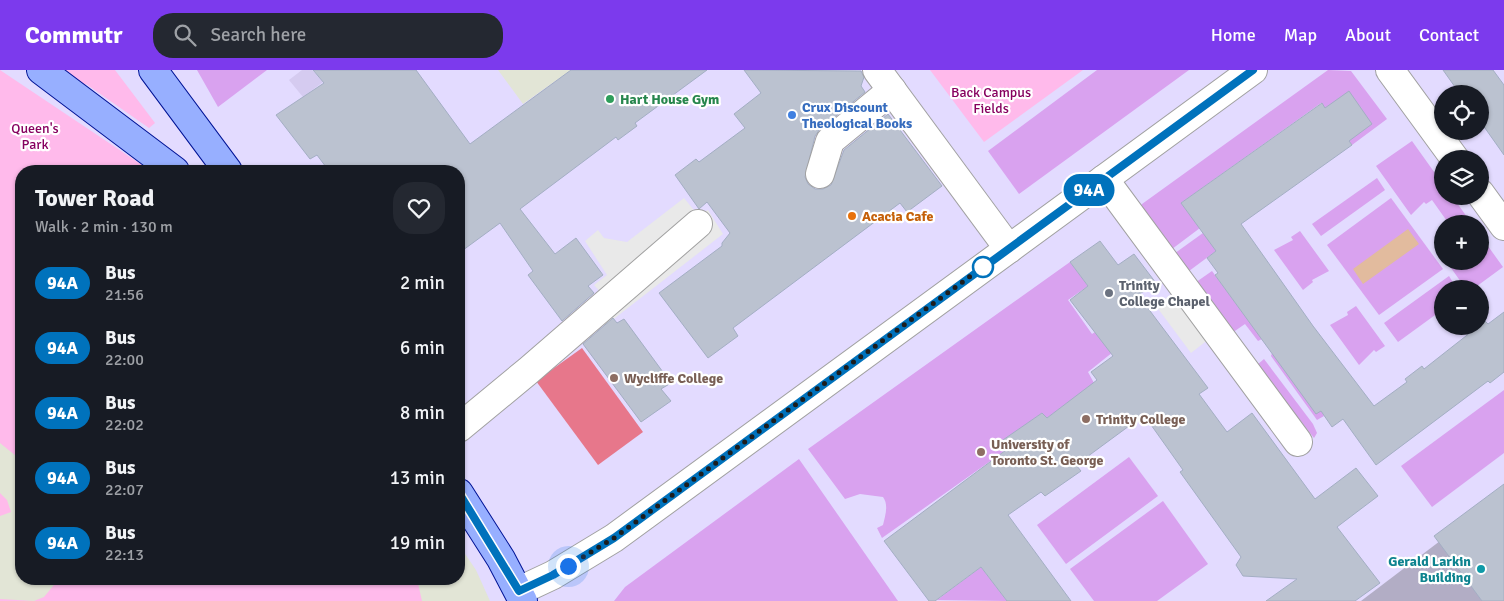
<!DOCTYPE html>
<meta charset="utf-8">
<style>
body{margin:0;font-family:Signika,sans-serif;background:#242831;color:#f1f3f6;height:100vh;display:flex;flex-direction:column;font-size:19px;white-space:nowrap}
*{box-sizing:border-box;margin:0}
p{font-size:16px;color:#9ea1a6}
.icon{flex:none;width:28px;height:28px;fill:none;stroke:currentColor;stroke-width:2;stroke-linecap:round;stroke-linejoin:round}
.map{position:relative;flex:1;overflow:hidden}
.details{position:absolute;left:15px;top:95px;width:450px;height:420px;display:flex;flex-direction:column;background:#171b24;border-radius:20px;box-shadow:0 1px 4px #0004}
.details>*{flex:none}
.badge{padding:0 10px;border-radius:16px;font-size:18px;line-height:32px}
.tools{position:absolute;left:1434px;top:15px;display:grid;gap:10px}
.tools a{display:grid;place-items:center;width:55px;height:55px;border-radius:50%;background:#171b24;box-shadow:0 1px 4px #0004;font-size:25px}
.you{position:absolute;width:25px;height:25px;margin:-12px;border:4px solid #fff;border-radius:50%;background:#1a73e8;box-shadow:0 0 0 8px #1a73e833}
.map>.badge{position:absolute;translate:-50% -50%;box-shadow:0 0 0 2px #fff}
.round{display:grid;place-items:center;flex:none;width:52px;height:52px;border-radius:20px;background:#242831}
.overview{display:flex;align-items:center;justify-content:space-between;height:85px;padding:0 20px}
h1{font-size:24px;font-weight:700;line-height:38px}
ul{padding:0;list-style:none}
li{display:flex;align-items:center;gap:15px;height:65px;padding:0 20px}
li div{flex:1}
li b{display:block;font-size:19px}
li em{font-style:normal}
li .badge{min-width:55px;font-weight:700;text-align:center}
header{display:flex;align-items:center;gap:30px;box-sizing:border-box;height:70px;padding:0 25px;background:#7c3aed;color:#fff}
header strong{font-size:24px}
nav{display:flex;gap:28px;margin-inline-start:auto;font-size:18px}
.search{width:350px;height:45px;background:#242831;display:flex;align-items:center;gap:12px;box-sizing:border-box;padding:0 18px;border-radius:20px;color:#9ea1a6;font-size:19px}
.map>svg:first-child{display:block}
.education{fill:#e3dbff;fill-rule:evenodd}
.construction{fill:#b2adc5}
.farmland{fill:#d5cbf0}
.grass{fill:#d9a2ef}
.park{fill:#ffbaeb}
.pitch{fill:#e7778b}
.parking{fill:#e9e9e9}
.plaza{fill:#e2e5d6}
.water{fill:#e2bb9e}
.building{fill:#bbc2d0;stroke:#a3aec3}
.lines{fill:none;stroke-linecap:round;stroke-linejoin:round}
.minor-casing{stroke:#a1a1a1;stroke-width:30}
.major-casing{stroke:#001396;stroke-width:30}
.minor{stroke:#fff;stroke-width:28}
.major{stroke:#97afff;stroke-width:28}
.line-casing{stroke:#fff;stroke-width:11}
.line{stroke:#0072bc;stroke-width:8}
.walk{stroke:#1d1d1d;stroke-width:5;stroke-dasharray:0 9}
.leisure-dot{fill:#2e9e5b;stroke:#fff;stroke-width:2}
.shop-dot{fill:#3f7fe0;stroke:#fff;stroke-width:2}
.food-dot{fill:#e8710a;stroke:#fff;stroke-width:2}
.stop-dot{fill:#fff;stroke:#0072bc;stroke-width:2.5}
.worship-dot{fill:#6b7280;stroke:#fff;stroke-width:2}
.education-dot{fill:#8d6e63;stroke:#fff;stroke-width:2}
.culture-dot{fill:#0f9aa8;stroke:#fff;stroke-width:2}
.labels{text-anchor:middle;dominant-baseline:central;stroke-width:4.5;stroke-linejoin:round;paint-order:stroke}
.park-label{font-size:14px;fill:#86015f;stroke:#fff}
.leisure-label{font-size:14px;font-weight:bold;fill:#27864d;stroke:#fff;text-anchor:start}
.shop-label{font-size:14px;font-weight:bold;fill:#366cbe;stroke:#fff;text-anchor:start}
.food-label{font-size:14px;font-weight:bold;fill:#c56008;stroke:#fff;text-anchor:start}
.worship-label{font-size:14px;font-weight:bold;fill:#5b616d;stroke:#fff;text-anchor:start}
.education-label{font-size:14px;font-weight:bold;fill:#785e54;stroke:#fff;text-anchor:start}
.culture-label{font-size:14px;font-weight:bold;fill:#0d838f;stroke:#fff;text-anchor:end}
</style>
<header>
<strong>Commutr</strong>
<div class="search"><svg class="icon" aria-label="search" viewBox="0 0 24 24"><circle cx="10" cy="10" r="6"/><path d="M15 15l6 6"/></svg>Search here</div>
<nav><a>Home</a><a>Map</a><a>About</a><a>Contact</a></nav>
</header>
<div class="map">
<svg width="1504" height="531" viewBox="0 0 1504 531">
<rect width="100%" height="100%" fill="#e2e4f0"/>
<path class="education" d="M0,0H1504V531H0ZM1442,24H1480V61H1442ZM1442,89H1480V126H1442ZM21,101H459V509H21ZM1442,154H1480V191H1442ZM1442,219H1480V256H1442Z"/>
<path class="construction" d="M1440,471L1482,531H1361Z"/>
<path class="farmland" d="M302,0H312L323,12L303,27L289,10Z"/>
<g class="grass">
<path d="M197,0H267L218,37Z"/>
<path d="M1097,0H1189L1019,124L988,81Z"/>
<path d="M1328,0L1351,1L1387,49L1352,75L1321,33L1181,133L1200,158L1168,182L1140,137L1142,134Z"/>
<path d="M1412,71L1442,113V126H1452L1472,154H1449L1432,130L1426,134L1424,132L1411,145L1376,96Z"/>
<path d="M1377,108L1385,120L1321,166L1312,154Z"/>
<path d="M1391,128L1443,199L1379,245L1327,175Z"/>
<path d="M1300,161L1329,201L1312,210L1313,212L1303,220L1274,180L1293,170L1291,167Z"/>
<path d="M1203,163L1220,178L1185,204L1171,186Z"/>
<path d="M1480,165L1503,197L1473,219H1466L1446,191H1480Z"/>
<path d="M1070,192L1088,216L1068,230L1092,264L1107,254L1123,274L1088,302L1094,313L1047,348L1042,343L1001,372L1006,380L882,468L877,458L883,455C885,446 889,435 883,427L860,424L845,429L808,379Z"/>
<path d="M1212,201L1262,269L1258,271L1245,254L1229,265L1192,215Z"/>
<path d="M1449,206L1457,219H1442V240L1398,272L1384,253Z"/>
<path d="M1356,236L1385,276L1376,282L1374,280L1359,295L1330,255L1348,245L1347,242Z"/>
<path d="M1272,283L1324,339L1326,342L1323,344L1324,346L1317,350L1271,286Z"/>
<path d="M1264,289L1313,354L1317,363L1314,368L1257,295Z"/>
<path d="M1504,320V383L1432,437L1401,396Z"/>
<path d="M1129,387L1158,426L1066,494L1037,455Z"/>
<path d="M799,389L898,531H614L625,517Z"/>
<path d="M1163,431L1208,494L1157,531H1094L1070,499Z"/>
<path d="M981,497L1007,531L937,530Z"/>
</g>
<g class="park">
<path d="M0,0L151,101H21V509H459L485,531H0Z"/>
<path d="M57,0H115L155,53L149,58L86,14L83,17Z"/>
<path d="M930,0H1083L984,72Z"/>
</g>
<path class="pitch" d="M582,278L643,362L598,395L536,311Z"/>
<g class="parking">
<path d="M684,128L698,145L708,140L723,164L606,255L594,236L605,227L594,215L607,205L585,171L598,160L604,168L627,172Z"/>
<path d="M1173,223L1209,269L1191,283L1156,236Z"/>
</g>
<g class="plaza">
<path d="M498,0H571L523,34Z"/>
<path d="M0,373L21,390V509H59L44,527L34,531L0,529V446L11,442L7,430L0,423Z"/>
<path d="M459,475L476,500L490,531H422L417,509H459Z"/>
</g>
<path class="water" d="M1408,159L1419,174L1363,214L1353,199Z"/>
<g class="building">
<path d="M313,0H416L470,74L571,0H707L635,53L637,56L618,70L616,67L520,139L555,184L576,168L603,205L588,216L594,223L562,251L528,205L533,201L500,153L459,183V101H329L317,85L310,89L276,45L324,13Z"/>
<path d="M744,0L861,1L864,7L861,16L865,22L820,59L815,66L805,107L808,114L815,119H823L831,115L844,80L888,44L942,116L907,142L900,133L733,258L738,266L708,288L659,223L722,176V173L730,163L707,132L699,139L675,105L696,89L699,92L745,58L734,44L761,23Z"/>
<path d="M1443,0H1493L1504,15V85L1480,51V24H1460Z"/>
<path d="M1349,21L1372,54L1349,71L1352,75L1241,154L1313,256L1374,336L1407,312L1405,309L1422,296L1424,299L1485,251L1488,254L1504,242V302L1490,313L1488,311L1376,395L1343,349L1332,357L1321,341L1316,344L1215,205L1218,203L1207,188L1216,181L1181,133L1322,33L1325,38Z"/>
<path d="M1100,171L1118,195L1134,184L1156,213L1138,225L1208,318L1199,324L1227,362L1252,343L1315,429L1356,398L1378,426L1337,457L1380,513L1355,531H1266L1297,509L1243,506L1236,495L1241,487L1180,402L1183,400L1144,345L1076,395L1081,401L1045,426L1041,422L1008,445L1071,531H1007L981,497L935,531H929L884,471L1006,380L1000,372L1042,343L1047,348L1097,310L1091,302L1113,286L1070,230L1088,216L1070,192Z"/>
<path d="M613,248L617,253L624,249L671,313L661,319L671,331L641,352L583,274Z"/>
<path d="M1504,414V531H1482L1434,466Z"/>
</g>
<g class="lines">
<defs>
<g id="minor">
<path d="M877,0L1009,179"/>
<path d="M1390,0L1455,89"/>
<path d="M820,104L830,71L892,20"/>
<path d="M1104,109L1298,372"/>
<path d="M1480,123L1504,156"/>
<path d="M459,358L528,301L698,154"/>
<path d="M519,521L553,505L614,468L1253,0"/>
</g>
<g id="major">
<path d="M41,0L175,101"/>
<path d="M153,0L228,101"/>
<path d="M459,423L501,489L523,531"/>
</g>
</defs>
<use href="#minor" class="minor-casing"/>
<use href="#major" class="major-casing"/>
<use href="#minor" class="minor"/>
<use href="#major" class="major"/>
</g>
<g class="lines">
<defs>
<path id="line" d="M459,423L519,521L553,505L614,468L1253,0"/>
</defs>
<use href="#line" class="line-casing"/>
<use href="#line" class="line"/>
<path class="walk" d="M568,496L614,468L983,197"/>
</g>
<circle class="leisure-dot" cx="610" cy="29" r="5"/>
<circle class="shop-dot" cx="792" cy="45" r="5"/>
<circle class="food-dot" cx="852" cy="146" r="5"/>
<circle class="stop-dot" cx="983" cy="197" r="10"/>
<circle class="worship-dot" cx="1109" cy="223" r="5"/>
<g class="education-dot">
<circle cx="614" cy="308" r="5"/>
<circle cx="1086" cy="349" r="5"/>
<circle cx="981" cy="382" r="5"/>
</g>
<circle class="culture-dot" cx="1481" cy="499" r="5"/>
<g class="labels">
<g class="park-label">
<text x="991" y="22">Back Campus<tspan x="991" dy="16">Fields</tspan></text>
<text x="35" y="58">Queen's<tspan x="35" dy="16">Park</tspan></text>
</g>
<g class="leisure-label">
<text x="620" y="29">Hart House Gym</text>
</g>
<g class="shop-label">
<text x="802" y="37">Crux Discount<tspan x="802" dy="16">Theological Books</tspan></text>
</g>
<g class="food-label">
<text x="862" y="146">Acacia Cafe</text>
</g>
<g class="worship-label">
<text x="1119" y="215">Trinity<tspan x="1119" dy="16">College Chapel</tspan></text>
</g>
<g class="education-label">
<text x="624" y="308">Wycliffe College</text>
<text x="1096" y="349">Trinity College</text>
<text x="991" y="374">University of<tspan x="991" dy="16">Toronto St. George</tspan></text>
</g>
<g class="culture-label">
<text x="1471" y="491">Gerald Larkin<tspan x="1471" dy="16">Building</tspan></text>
</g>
</g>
</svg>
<div class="tools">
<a><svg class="icon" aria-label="locate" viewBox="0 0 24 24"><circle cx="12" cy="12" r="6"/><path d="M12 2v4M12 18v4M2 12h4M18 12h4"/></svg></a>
<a><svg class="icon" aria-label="layers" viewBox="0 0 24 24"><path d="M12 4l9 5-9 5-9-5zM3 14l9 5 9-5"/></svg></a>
<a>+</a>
<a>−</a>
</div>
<div class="you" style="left:568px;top:496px"></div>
<b class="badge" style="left:1089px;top:120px;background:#0072bc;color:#fff">94A</b>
<section class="details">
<div class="overview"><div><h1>Tower Road</h1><p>Walk · 2 min · 130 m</p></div><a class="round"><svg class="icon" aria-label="heart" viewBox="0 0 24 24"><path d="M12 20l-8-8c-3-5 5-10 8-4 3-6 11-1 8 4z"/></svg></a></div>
<ul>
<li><span class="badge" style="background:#0072bc;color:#fff">94A</span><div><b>Bus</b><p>21:56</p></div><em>2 min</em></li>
<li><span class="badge" style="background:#0072bc;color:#fff">94A</span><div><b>Bus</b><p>22:00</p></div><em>6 min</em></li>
<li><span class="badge" style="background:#0072bc;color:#fff">94A</span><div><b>Bus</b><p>22:02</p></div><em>8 min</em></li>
<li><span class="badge" style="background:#0072bc;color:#fff">94A</span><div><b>Bus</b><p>22:07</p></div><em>13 min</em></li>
<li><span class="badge" style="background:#0072bc;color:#fff">94A</span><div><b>Bus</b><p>22:13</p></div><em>19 min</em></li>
</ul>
</section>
</div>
